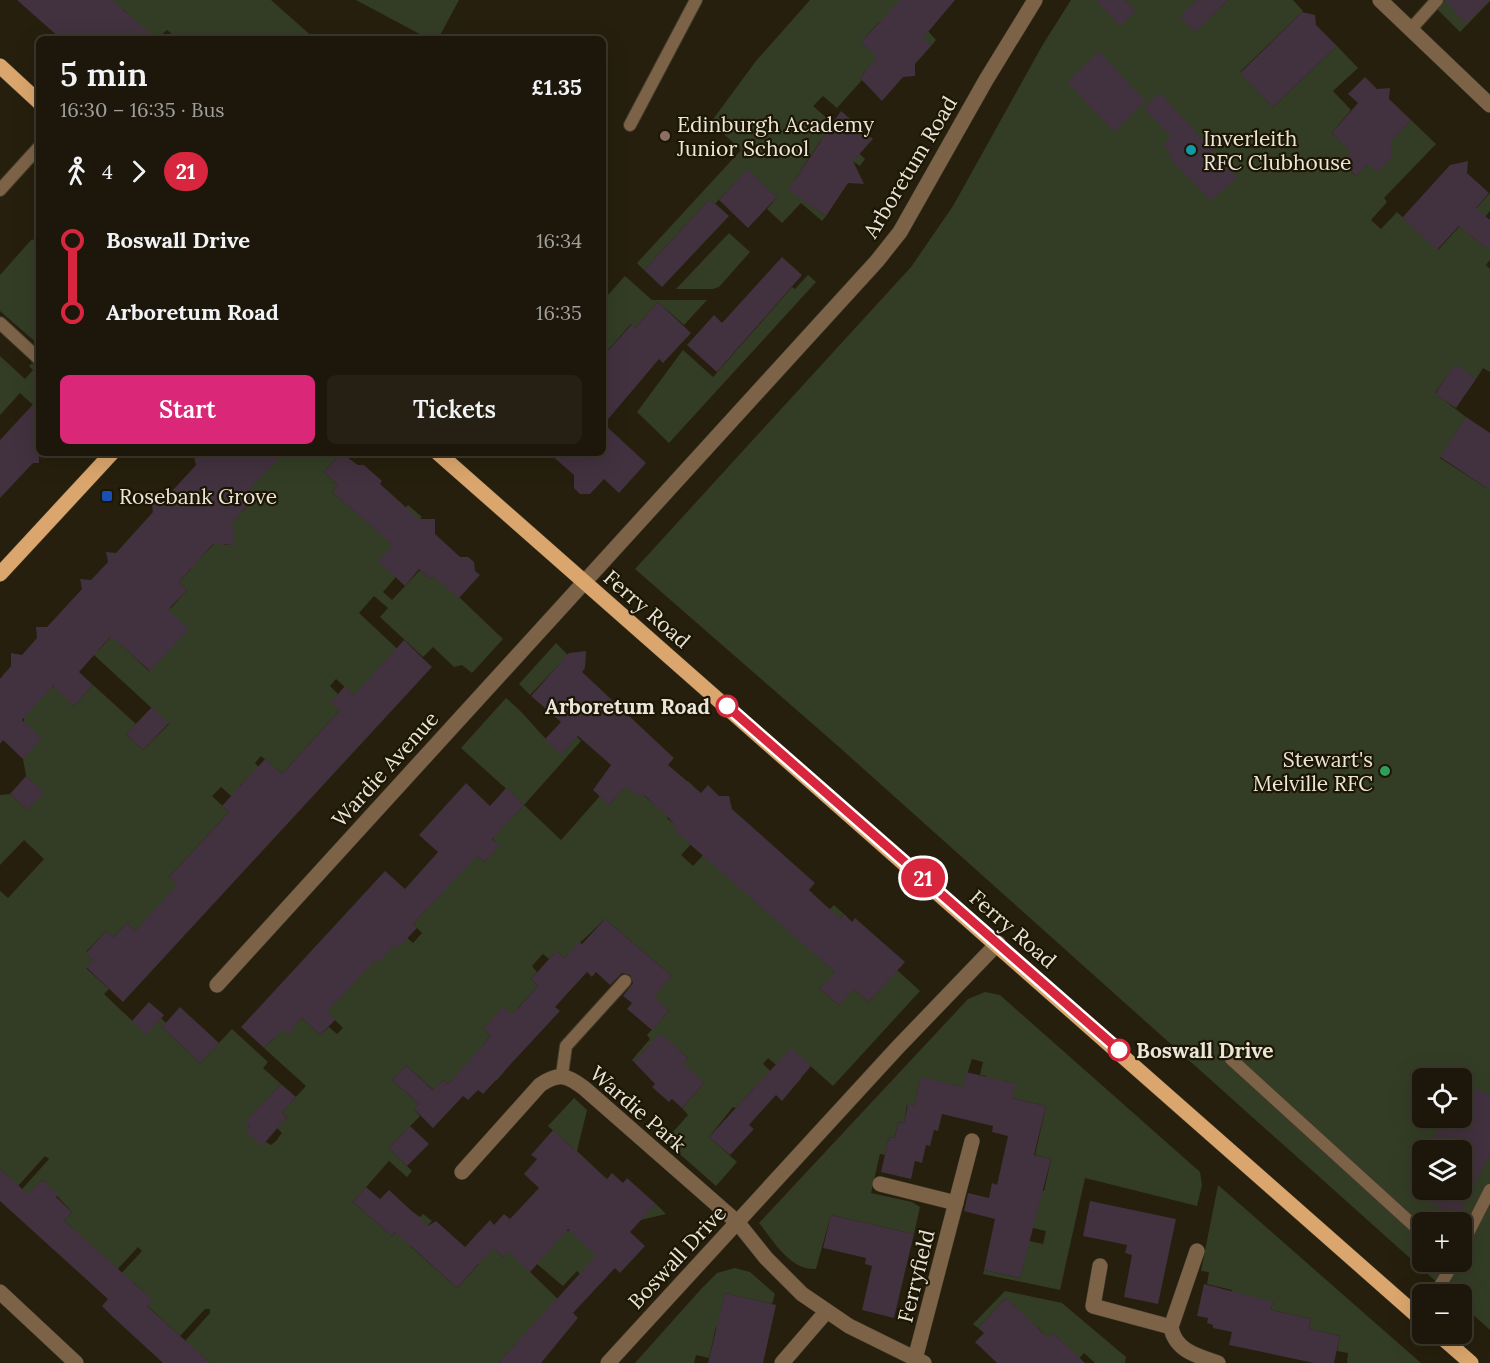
<!DOCTYPE html>
<meta charset="utf-8">
<style>
body{margin:0;font-family:Lora,serif;background:#252013;color:#f1f3f6;height:100vh;display:flex;flex-direction:column;font-size:22px;white-space:nowrap}
*{box-sizing:border-box;margin:0}
p{font-size:20px;color:#a09f9c}
.icon{flex:none;width:33px;height:33px;fill:none;stroke:currentColor;stroke-width:2;stroke-linecap:round;stroke-linejoin:round}
.map{position:relative;flex:1;overflow:hidden}
.panel{position:absolute;left:36px;top:36px;width:570px;height:420px;display:flex;flex-direction:column;background:#1c170a;border-radius:9px;box-shadow:0 6px 24px #0002,0 0 0 2px #3a362b}
.panel>*{flex:none}
.badge{padding:0 12px;border-radius:20px;font-size:21px;line-height:39px}
.controls{position:absolute;left:1412px;top:1068px;display:grid;gap:12px}
.controls a{display:grid;place-items:center;width:60px;height:60px;border-radius:9px;background:#1c170a;box-shadow:0 6px 24px #0002,0 0 0 2px #3a362b;font-size:30px}
.map>.badge{position:absolute;translate:-50% -50%;box-shadow:0 0 0 3px #fff}
.legs{display:flex;align-items:center;gap:9px;height:66px;padding:0 24px;font-size:20px}
.legs p{margin-inline-start:auto}
.summary{display:flex;align-items:center;justify-content:space-between;height:102px;padding:0 24px}
h1{font-size:33px;font-weight:600;line-height:45px}
.action{display:flex;gap:12px;margin-top:auto;padding:12px 24px}
.action a{flex:1;height:69px;border-radius:9px;background:#db2777;color:#fff;font-size:24px;font-weight:600;line-height:69px;text-align:center}
.action a+a{background:#252013;color:#f1f3f6}
ul{padding:0 24px;list-style:none}
li{display:flex;align-items:center;gap:21px;height:72px;font-size:22px}
li i{display:grid;place-items:center;width:9px;height:100%;margin:0 8px;background:currentColor}
li i::after{content:'';width:15px;height:15px;margin:-8px;border:4px solid;border-radius:50%;background:#1c170a}
li p{margin-inline-start:auto}
li:first-child i{background:linear-gradient(#0000 50%,currentColor 0)}
li:last-child i{background:linear-gradient(currentColor 50%,#0000 0)}
.map>svg:first-child{display:block}
.green{fill:#333d25;fill-rule:evenodd}
.building{fill:#42313e}
.lines{fill:none;stroke-linecap:round;stroke-linejoin:round}
.service-casing{stroke:#413b2a;stroke-width:14}
.minor-casing{stroke:#413b2a;stroke-width:16}
.primary-casing{stroke:#413b2a;stroke-width:16}
.service{stroke:#7c6348;stroke-width:12}
.minor{stroke:#7c6348;stroke-width:15}
.primary{stroke:#dba66d;stroke-width:15}
.line-1-casing{stroke:#fff;stroke-width:14}
.line-1{stroke:#d7263d;stroke-width:9}
.education-dot{fill:#8d6e63;stroke:#1d1605;stroke-width:2}
.culture-dot{fill:#0f9aa8;stroke:#1d1605;stroke-width:2}
.transit-dot{fill:#1a4fb4;stroke:#1d1605;stroke-width:2}
.stop-1-dot{fill:#fff;stroke:#d7263d;stroke-width:3}
.leisure-dot{fill:#2e9e5b;stroke:#1d1605;stroke-width:2}
.labels{text-anchor:middle;dominant-baseline:central;stroke-width:4.5;stroke-linejoin:round;paint-order:stroke}
.poi-label{font-size:21px;fill:#eae5d9;stroke:#1d1605;text-anchor:start}
.street-label{font-size:21px;fill:#eae5d9;stroke:#1d1605}
.stop-label{font-size:21px;font-weight:bold;fill:#eae5d9;stroke:#1d1605;text-anchor:end}
</style>
<div class="map">
<svg width="1490" height="1363" viewBox="0 0 1490 1363">
<rect width="100%" height="100%" fill="#261f0d"/>
<g class="green">
<path d="M89,0H271L315,39H178L167,30L157,39L130,23L133,19L124,10Z"/>
<path d="M356,0H459L438,39H429Z"/>
<path d="M810,0H900L936,40L931,46L894,13L883,25L879,22L861,42L886,64L891,91L866,70L860,78L862,80L837,108L823,96L813,106L859,146L856,150L865,159L860,166L821,140L794,181L815,196L809,204L826,216L822,221L801,203L782,223L767,209L777,197L747,170L715,204L710,199L644,270L637,263L741,150L711,122L756,61Z"/>
<path d="M1071,0H1096L1135,11L1125,0H1197L1194,3L1209,18L1228,0H1293L1303,11L1240,72L1273,107L1337,46L1358,68L1333,91L1351,110L1332,133L1340,141L1358,145L1342,162L1356,176L1411,120L1436,144L1384,198L1387,202L1371,220L1381,229L1397,212L1438,250L1490,193V211L1470,235L1488,249L1490,247V260L1486,265L1490,269V372L1483,368L1476,379L1455,365L1435,393L1466,417L1440,458L1490,490V1330L1461,1304V1294H1450L839,747L635,569L911,267L953,206L1042,46ZM1422,1078H1461V1118H1422ZM1422,1150H1461V1190H1422ZM1422,1222H1461V1262H1422Z"/>
<path d="M1428,0H1490V1L1460,32Z"/>
<path d="M729,233L750,252L719,287L713,289H676Z"/>
<path d="M32,239L39,245V345L0,311V275Z"/>
<path d="M808,275L816,282L669,443L637,412L683,350L713,377L792,287L795,289Z"/>
<path d="M625,276L652,300H707L684,325L658,302L635,328L631,324L608,350L603,345V292L607,296Z"/>
<path d="M0,356L25,379L33,370L29,366L32,363L39,369V398L33,405L20,393L0,415Z"/>
<path d="M211,453H341L324,472L338,485L332,492L381,534L408,505L422,517L406,535L396,577L383,592L392,600L420,570L430,579L435,574L503,639L472,673L462,665L454,667L433,647L423,657L380,617L388,608L374,596L359,613L405,656L354,695L336,679L330,686L338,694L340,710L282,774L261,756L255,763L265,773L258,781L251,775L240,786L249,812L221,787L212,796L229,812L169,877L179,886L135,931L127,923L113,937L106,931L86,952L93,960L86,968L109,989L104,994L146,1034L161,1018L166,1023L162,1027L200,1063L232,1029L268,1062L263,1068L281,1084L246,1122L250,1126L246,1130L271,1145C278,1140 277,1139 282,1133L277,1128L287,1117L282,1112L306,1086L264,1048L273,1039L277,1023L288,1033L302,1018L320,1035L329,1027L337,1034L343,1028L317,1003H335L374,959L378,962L398,930L413,943L422,933L413,924L476,855L484,862L499,846L492,838L524,805L461,748L506,698C527,715 541,736 561,754L577,737L581,741L524,805L561,840L600,796L609,805L623,789L624,784L631,787L637,795L642,794L655,805L676,794L688,781L695,788L667,818L677,827L676,832L693,842L681,855L693,866L706,852L796,936L825,905L830,909L834,905L844,914L814,948L820,958L837,974L820,989L839,1005L852,987L869,1002L897,970L920,991L833,1086L791,1049L781,1061L801,1079L797,1083L768,1058L763,1064L776,1076L753,1089L736,1108L733,1107L709,1137L737,1162L716,1186L665,1141L688,1115L682,1108L704,1083L681,1066L688,1058L679,1050L648,1047L634,1062L632,1060L650,1039L647,1035L669,1011L652,995L672,976L605,919L564,958L557,951L549,959L543,954L532,966L537,972L531,979L538,986L517,1009L525,1017L483,1029L490,1035L480,1050L504,1072L496,1081L472,1059L448,1084L443,1080L438,1085V1094L406,1065L392,1080L419,1104L414,1109L420,1116L389,1148L412,1171L407,1177L389,1161L353,1202L392,1236L413,1212L420,1217L423,1214L432,1221L410,1246L457,1288L479,1264L464,1250L478,1233L503,1257L531,1226L570,1231L546,1180L574,1149L548,1126L574,1098L587,1110L577,1151L593,1166L576,1185L643,1217L656,1204L666,1214L628,1223L582,1276L577,1271L563,1286L537,1264L530,1272L558,1299L498,1363H210L185,1341L210,1313V1309H205L180,1336L139,1298L144,1292L133,1282L116,1279L142,1251L138,1247L103,1285L73,1229L64,1221L72,1212L42,1180L12,1212L7,1206L49,1159L45,1156L18,1186L0,1169V891L8,898L44,859L24,840L0,865V795L10,794L27,810L43,793L26,776L23,759L24,717L34,706L2,676L9,669L41,698L51,687H57L74,706L93,685L136,724L126,734L143,750L169,724L57,621L98,651L113,634L116,640L149,671L158,662L133,623L171,608L187,590L179,582L191,569L144,525L199,559L213,545L201,534L207,528L224,545H230L234,540L233,534L216,518L242,512L257,496Z"/>
<path d="M556,643L568,655L530,695L519,684Z"/>
<path d="M985,992L1000,995L1200,1172L1202,1185L1197,1206L1085,1178L1060,1290L983,1274L984,1270L1020,1278L1029,1241L1043,1244L1046,1231L1024,1226L1032,1189L1044,1191L1051,1159L1035,1155L1046,1106L1012,1098L1015,1084L1004,1081L1001,1091L983,1087L986,1076L980,1075L983,1062L972,1059L963,1087L921,1078L914,1106L907,1105L904,1123L898,1122L895,1138L889,1137L885,1155L880,1154L871,1193L912,1202L920,1207L914,1234L831,1215L816,1269C789,1270 774,1241 759,1223L968,999Z"/>
<path d="M1218,1185L1421,1363H1347L1348,1353L1337,1351L1340,1336L1309,1329L1311,1319L1271,1310L1273,1302L1230,1301L1232,1290L1207,1284L1209,1272L1201,1271Z"/>
<path d="M735,1268L750,1272L775,1294L772,1304L725,1293L721,1310L735,1313L731,1330L716,1327L709,1358L696,1355L694,1363H635L702,1288L717,1273Z"/>
<path d="M1005,1291L1062,1303L1126,1357L1125,1363H1095L1084,1353L1075,1363L1062,1342L1053,1333L1045,1342L1036,1341L1043,1333L1037,1327L1030,1336L1015,1307L1006,1298L978,1328L973,1324Z"/>
</g>
<g class="building">
<path d="M17,0H112L157,39H61Z"/>
<path d="M900,0H955L923,38L931,46L915,64V76L903,77L882,101L860,78L877,57L861,42Z"/>
<path d="M1096,0H1125L1136,11L1120,26Z"/>
<path d="M1197,0H1228L1195,32L1180,16Z"/>
<path d="M1445,0H1490L1466,24Z"/>
<path d="M1302,12L1315,15L1316,25L1337,46L1273,107L1240,73Z"/>
<path d="M1099,51L1145,101L1114,132L1067,82Z"/>
<path d="M1365,77L1377,89L1390,88L1389,99L1411,120L1391,141L1392,157L1377,172L1368,164L1356,176L1342,161L1351,152L1332,133L1358,103L1348,94Z"/>
<path d="M1160,93L1237,177L1211,201L1169,157L1172,154L1163,145L1171,137L1144,108Z"/>
<path d="M841,111L873,139L853,161L864,184L848,183L826,216L788,190Z"/>
<path d="M1468,161L1467,173L1489,193L1476,208L1490,220V251L1459,226L1437,250L1402,218L1450,165Z"/>
<path d="M747,169L777,197L748,228L719,200Z"/>
<path d="M710,199L729,216L662,287L644,270Z"/>
<path d="M782,257L802,275L717,372L687,345L714,315L722,323Z"/>
<path d="M658,302L691,333L663,363L659,359L604,424L646,463L619,493L604,479L590,494H580L574,488V475L549,453H603V356L632,324L635,328Z"/>
<path d="M1455,364L1476,379L1456,408L1435,394Z"/>
<path d="M39,398V463H33L0,498V440Z"/>
<path d="M1466,417L1490,433V490L1440,457Z"/>
<path d="M193,453H284L250,489L257,495L232,523L235,545L213,544L179,582L187,590L168,610L189,629L150,671L111,636L79,672L93,685L74,706L53,686L22,720L42,738L23,759L3,740L0,744V679L11,666V653L22,655L37,638L36,627H47L82,589L80,579L91,580L108,562L106,552L116,553L153,512L151,500L162,502L196,465Z"/>
<path d="M341,453L358,465H364L382,481L380,484L419,519H435V534L460,557H468L474,562L475,571L480,575L459,598L433,576L430,579L419,569L405,586L378,561L393,545L332,492L338,485L324,472Z"/>
<path d="M404,640L432,667L123,1002L86,967L93,960L86,953L106,931L113,937L127,923L135,931L177,885L169,877L229,812L222,806L265,759L282,774L340,710L331,702L345,686L354,695Z"/>
<path d="M586,651L585,668L582,672L674,758L668,765L701,793L708,785L719,796H729L732,809L815,883L809,890L840,919L844,914L852,922L855,918L905,962L869,1002L854,989L839,1005L820,989L835,972L676,832L675,826L668,817L645,796L637,795L626,786L609,805L593,790L611,765L578,736L561,755L545,739L561,722L531,696L569,653Z"/>
<path d="M152,707L169,723L143,750L126,734Z"/>
<path d="M26,776L44,793L27,810L10,794Z"/>
<path d="M466,783L490,806L506,788L524,805L492,839L500,846L484,862L477,856L413,924L417,928L398,948L394,945L378,963L375,960L327,1012L335,1020L320,1035L302,1018L288,1034L283,1029L264,1048L241,1027L385,871L405,889L438,852L419,835Z"/>
<path d="M605,919L672,976L654,996L669,1011L652,1030L627,1009L632,1003L623,996L633,983L630,975L622,973L610,985L596,972L592,977L587,972L555,1007L560,1011L483,1094L478,1090L468,1100L463,1096L433,1128L414,1109L419,1104L392,1080L406,1065L433,1090L443,1080L448,1084L484,1044L490,1035L483,1029L503,1007L512,1015L538,986L531,979L549,959L557,951L564,958L579,942L582,944Z"/>
<path d="M149,1002L164,1015L146,1035L132,1021Z"/>
<path d="M180,1007L219,1043L200,1063L162,1027Z"/>
<path d="M660,1033L688,1058L684,1064L704,1083L682,1108L672,1099L669,1102L652,1087L655,1084L634,1062Z"/>
<path d="M791,1048L811,1066L782,1101L776,1095L749,1125L754,1129L730,1155L709,1137Z"/>
<path d="M966,1072L1016,1084L1012,1098L1046,1106L1034,1155L1051,1159L1020,1278L984,1270L995,1219L964,1211L968,1193L989,1198L992,1183L997,1185L1008,1136L992,1132L993,1126L942,1114L938,1131L934,1130L930,1146L926,1145L922,1163L915,1161L911,1179L881,1172L889,1137L895,1138L898,1122L904,1123L908,1104L914,1106L921,1077L963,1087Z"/>
<path d="M281,1084L296,1097L282,1112L287,1117L262,1146L245,1130L250,1126L245,1122Z"/>
<path d="M1476,1088L1490,1095V1154L1458,1217L1406,1190H1461V1150H1427L1444,1118H1461Z"/>
<path d="M410,1126L429,1144L407,1166L389,1148Z"/>
<path d="M553,1130L607,1179L612,1173L623,1183L627,1178L656,1204L630,1232L645,1246L620,1273L615,1268L573,1313L578,1318L541,1363H498L596,1256L568,1229L530,1272L508,1252L503,1257L493,1248L457,1288L395,1232L392,1236L353,1202L366,1187L380,1199L389,1190L428,1226L436,1221L465,1247L490,1220L494,1225L504,1214L510,1219L539,1188L524,1174L537,1159L531,1155Z"/>
<path d="M0,1169L28,1194L42,1180L58,1195L56,1197L72,1212L64,1221L153,1300L147,1306L210,1363H163L113,1317L102,1306L108,1299L0,1201Z"/>
<path d="M1090,1201L1176,1219L1158,1304L1124,1297L1132,1255L1125,1253L1127,1245L1083,1236Z"/>
<path d="M831,1215L914,1234L894,1318L862,1310L872,1266L865,1264L866,1258L823,1248Z"/>
<path d="M1204,1284L1273,1302L1271,1310L1311,1319L1309,1329L1340,1336L1334,1363H1314L1229,1345L1232,1332L1213,1328V1325L1207,1323L1208,1318L1197,1316Z"/>
<path d="M725,1293L776,1305L763,1363H708Z"/>
<path d="M1006,1298L1048,1338L1053,1333L1085,1363H997L975,1342L984,1333L978,1328Z"/>
</g>
<g class="lines">
<defs>
<g id="service">
<path d="M1410,30L1437,0"/>
<path d="M630,125L696,0"/>
<path d="M0,190L39,147"/>
<path d="M0,323L39,359"/>
<path d="M1231,1059L1422,1233"/>
<path d="M562,1075L566,1046L625,981"/>
<path d="M1461,1247L1490,1190"/>
<path d="M1435,1294L1454,1262"/>
</g>
<g id="minor">
<path d="M1380,0L1490,105"/>
<path d="M217,985L877,261L900,232L986,80L1035,0"/>
<path d="M462,1172L540,1085C558,1072 567,1075 584,1088L738,1223L766,1258L802,1294L849,1326L924,1363"/>
<path d="M880,1184L956,1203"/>
<path d="M1100,1266L1093,1306L1171,1327C1175,1351 1198,1356 1218,1363"/>
<path d="M0,1292L76,1363"/>
<path d="M1171,1327L1197,1251"/>
<path d="M915,1359L972,1141"/>
<path d="M608,1363L898,1047L998,943"/>
<path d="M782,1363L826,1312"/>
</g>
<g id="primary">
<path d="M0,66L39,102"/>
<path d="M438,453L1422,1320"/>
<path d="M0,574L112,453"/>
<path d="M1438,1334L1471,1363"/>
</g>
</defs>
<use href="#service" class="service-casing"/>
<use href="#minor" class="minor-casing"/>
<use href="#primary" class="primary-casing"/>
<use href="#service" class="service"/>
<use href="#minor" class="minor"/>
<use href="#primary" class="primary"/>
</g>
<g class="lines">
<defs>
<path id="line-1" d="M727,706L1119,1050"/>
</defs>
<use href="#line-1" class="line-1-casing"/>
<use href="#line-1" class="line-1"/>
</g>
<circle class="education-dot" cx="665" cy="136" r="6"/>
<circle class="culture-dot" cx="1191" cy="150" r="6"/>
<rect class="transit-dot" x="101" y="490" width="12" height="12" rx="3"/>
<g class="stop-1-dot">
<circle cx="727" cy="706" r="10"/>
<circle cx="1119" cy="1050" r="10"/>
</g>
<circle class="leisure-dot" cx="1385" cy="771" r="6"/>
<g class="labels">
<g class="poi-label">
<text x="677" y="124">Edinburgh Academy<tspan x="677" dy="24">Junior School</tspan></text>
<text x="1203" y="138">Inverleith<tspan x="1203" dy="24">RFC Clubhouse</tspan></text>
<text x="119" y="496">Rosebank Grove</text>
<text x="1373" y="759" text-anchor="end">Stewart's<tspan x="1373" dy="24">Melville RFC</tspan></text>
</g>
<g class="street-label">
<text transform="translate(910 167) rotate(-59)">Arboretum Road</text>
<text transform="translate(647 609) rotate(41)">Ferry Road</text>
<text transform="translate(385 769) rotate(-48)">Wardie Avenue</text>
<text transform="translate(1013 929) rotate(41)">Ferry Road</text>
<text transform="translate(638 1109) rotate(41)">Wardie Park</text>
<text transform="translate(677 1257) rotate(-47)">Boswall Drive</text>
<text transform="translate(916 1276) rotate(-76)">Ferryfield</text>
</g>
<g class="stop-label">
<text x="710" y="706">Arboretum Road</text>
<text x="1136" y="1050" text-anchor="start">Boswall Drive</text>
</g>
</g>
</svg>
<div class="controls">
<a><svg class="icon" aria-label="locate" viewBox="0 0 24 24"><circle cx="12" cy="12" r="6"/><path d="M12 2v4M12 18v4M2 12h4M18 12h4"/></svg></a>
<a><svg class="icon" aria-label="layers" viewBox="0 0 24 24"><path d="M12 4l9 5-9 5-9-5zM3 14l9 5 9-5"/></svg></a>
<a>+</a>
<a>−</a>
</div>
<b class="badge" style="left:923px;top:878px;background:#d7263d;color:#fff">21</b>
<section class="panel">
<div class="summary"><div><h1>5 min</h1><p>16:30 – 16:35 · Bus</p></div><b>£1.35</b></div>
<div class="legs"><svg class="icon" aria-label="walk" viewBox="0 0 24 24"><circle cx="13" cy="4" r="2"/><path d="M13 8l-2 6 4 7M11 14l-3 7M7 12l3-4h3l4 4"/></svg>4<svg class="icon" aria-label="forward" viewBox="0 0 24 24"><path d="M9 5l7 7-7 7"/></svg><b class="badge" style="background:#d7263d;color:#fff">21</b></div>
<ul>
<li><i style="color:#d7263d"></i><b>Boswall Drive</b><p>16:34</p></li>
<li><i style="color:#d7263d"></i><b>Arboretum Road</b><p>16:35</p></li>
</ul>
<div class="action"><a>Start</a><a>Tickets</a></div>
</section>
</div>
